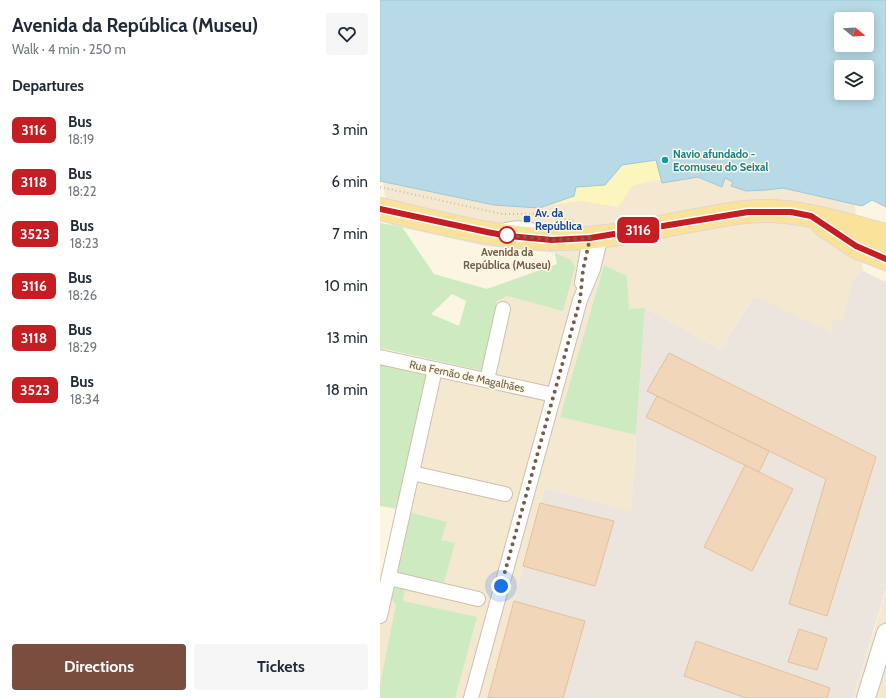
<!DOCTYPE html>
<meta charset="utf-8">
<style>
body{margin:0;font-family:Cabin,sans-serif;background:#f6f6f7;color:#1f2937;height:100vh;display:flex;flex-direction:column;font-size:15px;white-space:nowrap}
*{box-sizing:border-box;margin:0}
p{font-size:13px;color:#747a83}
.icon{flex:none;width:22px;height:22px;fill:none;stroke:currentColor;stroke-width:2;stroke-linecap:round;stroke-linejoin:round}
.map{position:relative;flex:1;overflow:hidden}
.panel{display:flex;flex-direction:column;background:#fff;width:380px}
.panel>*{flex:none}
.badge{padding:0 8px;border-radius:6px;font-size:14px;line-height:26px}
.needle{width:26px;rotate:108deg}
.tools{position:absolute;left:454px;top:12px;display:grid;gap:8px}
.tools a{display:grid;place-items:center;width:40px;height:40px;border-radius:4px;background:#fff;box-shadow:0 2px 10px #0003;font-size:20px}
.you{position:absolute;width:20px;height:20px;margin:-10px;border:3px solid #fff;border-radius:50%;background:#1a73e8;box-shadow:0 0 0 6px #1a73e833}
.map>.badge{position:absolute;translate:-50% -50%;box-shadow:0 0 0 2px #fff}
h2{padding:0 12px;font-size:15px;line-height:36px}
.round{display:grid;place-items:center;flex:none;width:42px;height:42px;border-radius:4px;background:#f6f6f7}
.overview{display:flex;align-items:center;justify-content:space-between;height:68px;padding:0 12px}
h1{font-size:19px;font-weight:700;line-height:30px}
.primary-button{display:flex;gap:8px;margin-top:auto;padding:8px 12px}
.primary-button a{flex:1;height:46px;border-radius:4px;background:#794e3e;color:#fff;font-size:16px;font-weight:700;line-height:46px;text-align:center}
.primary-button a+a{background:#f6f6f7;color:#1f2937}
ul{padding:0;list-style:none}
li{display:flex;align-items:center;gap:12px;height:52px;padding:0 12px}
li div{flex:1}
li b{display:block;font-size:15px}
li em{font-style:normal}
li .badge{min-width:44px;font-weight:700;text-align:center}
main{display:flex;flex:1;min-height:0}
.map>svg:first-child{display:block}
.residential{fill:#f4e8d1}
.industrial{fill:#ebe5dd}
.green{fill:#cdeac1;fill-rule:evenodd}
.sand{fill:#fcf5bd}
.water{fill:#b7dae6;stroke:#9dc8d7;fill-rule:evenodd}
.building{fill:#f2d6ba;stroke:#e4bf9a}
.lines{fill:none;stroke-linecap:round;stroke-linejoin:round}
.service-casing{stroke:#cfc0ac;stroke-width:9}
.minor-casing{stroke:#cfc0ac;stroke-width:16}
.tertiary-casing{stroke:#cfc0ac;stroke-width:20}
.primary-casing{stroke:#ded8d3;stroke-width:24}
.path{stroke:#d6ba9d;stroke-width:2;stroke-dasharray:1 3;stroke-linecap:butt}
.service{stroke:#fff;stroke-width:7}
.minor{stroke:#fff;stroke-width:14}
.tertiary{stroke:#fff;stroke-width:18}
.primary{stroke:#fbe29a;stroke-width:22}
.line-casing{stroke:#fff;stroke-width:9}
.line{stroke:#c61d23;stroke-width:6}
.walk{stroke:#745d49;stroke-width:4;stroke-dasharray:0 7.2}
.culture-dot{fill:#0f9aa8;stroke:#fff9e8;stroke-width:1.5}
.transit-dot{fill:#1a4fb4;stroke:#fff9e8;stroke-width:1.5}
.stop-dot{fill:#fff;stroke:#c61d23;stroke-width:2}
.labels{text-anchor:middle;dominant-baseline:central;stroke-width:3;stroke-linejoin:round;paint-order:stroke}
.culture-label{font-size:11px;font-weight:bold;fill:#0d838f;stroke:#fff9e8;text-anchor:start}
.transit-label{font-size:11px;font-weight:bold;fill:#164399;stroke:#fff9e8;text-anchor:start}
.stop-label{font-size:11px;font-weight:bold;fill:#745d49;stroke:#fff9e8}
.street-label{font-size:11px;fill:#745d49;stroke:#fff9e8}
</style>
<main>
<section class="panel">
<div class="overview"><div><h1>Avenida da República (Museu)</h1><p>Walk · 4 min · 250 m</p></div><a class="round"><svg class="icon" aria-label="heart" viewBox="0 0 24 24"><path d="M12 20l-8-8c-3-5 5-10 8-4 3-6 11-1 8 4z"/></svg></a></div>
<h2>Departures</h2>
<ul>
<li><span class="badge" style="background:#c61d23;color:#fff">3116</span><div><b>Bus</b><p>18:19</p></div><em>3 min</em></li>
<li><span class="badge" style="background:#c61d23;color:#fff">3118</span><div><b>Bus</b><p>18:22</p></div><em>6 min</em></li>
<li><span class="badge" style="background:#c61d23;color:#fff">3523</span><div><b>Bus</b><p>18:23</p></div><em>7 min</em></li>
<li><span class="badge" style="background:#c61d23;color:#fff">3116</span><div><b>Bus</b><p>18:26</p></div><em>10 min</em></li>
<li><span class="badge" style="background:#c61d23;color:#fff">3118</span><div><b>Bus</b><p>18:29</p></div><em>13 min</em></li>
<li><span class="badge" style="background:#c61d23;color:#fff">3523</span><div><b>Bus</b><p>18:34</p></div><em>18 min</em></li>
</ul>
<div class="primary-button"><a>Directions</a><a>Tickets</a></div>
</section>
<div class="map">
<svg width="506" height="698" viewBox="0 0 506 698">
<rect width="100%" height="100%" fill="#fcf5e2"/>
<g class="residential">
<path d="M1,169L326,172L474,199L483,271L473,279L463,320L452,334L374,296L341,350L265,308L249,309L247,276L224,265L180,417L256,435L251,513L165,488L108,698H0V593L47,377L49,359L100,370H106L117,301L179,275L175,253L105,246L10,225Z"/>
<path d="M506,592V698H473Z"/>
</g>
<path class="industrial" d="M483,271L506,282V589L473,698H108L165,488L251,512L265,308L341,350L374,296L452,333L453,319L463,320L473,279Z"/>
<g class="green">
<path d="M0,223L22,227L54,274L107,289L177,264L175,253L191,260L195,267L183,311L128,296L117,301L106,370H100L0,348ZM72,294L86,301L79,326L51,314Z"/>
<path d="M224,265L247,276L249,309L265,308L256,435L180,417Z"/>
<path d="M0,363L44,372L47,377L18,509L0,506Z"/>
<path d="M28,512L67,522L61,540L75,543L64,582L23,576L16,571Z"/>
<path d="M13,583L25,585L23,601L97,617L75,698H0V685L16,605L9,595Z"/>
</g>
<path class="sand" d="M241,160L284,162L296,177L253,185L238,207L200,201L164,206L189,183Z"/>
<path class="water" d="M0,0H506V207L492,200L482,206L403,188L386,190L366,191L351,186L353,182L345,178L342,187L318,177L282,183L276,160L242,165L225,185L196,187L194,196L159,208L114,205L0,181ZM461,19H487V45H461ZM461,67H487V93H461Z"/>
<g class="building">
<path d="M289,353L496,457L447,616L409,604L446,479L267,391Z"/>
<path d="M277,396L389,451L379,472L266,417Z"/>
<path d="M365,465L413,489L372,571L324,547Z"/>
<path d="M160,503L234,521L215,586L143,566Z"/>
<path d="M134,601L205,621L183,698H108Z"/>
<path d="M419,629L447,638L437,670L408,662Z"/>
<path d="M316,641L450,688L447,698H366L304,676Z"/>
</g>
<g class="lines">
<defs>
<path id="service" d="M121,228C135,223 149,224 163,231"/>
<g id="minor">
<path d="M202,283L210,238"/>
<path d="M0,357L174,395"/>
<path d="M107,380L123,309"/>
<path d="M32,473L125,494"/>
<path d="M9,578L98,599"/>
<path d="M0,616L55,369"/>
<path d="M91,698L200,300L213,269L221,236"/>
</g>
<path id="tertiary" d="M486,698L506,633"/>
<g id="primary">
<path d="M0,209C57,222 123,241 182,239C225,239 273,228 316,220C338,216 360,211 382,211C424,210 466,225 506,235"/>
<path d="M443,225L476,247L506,259"/>
</g>
</defs>
<use href="#service" class="service-casing"/>
<use href="#minor" class="minor-casing"/>
<use href="#tertiary" class="tertiary-casing"/>
<use href="#primary" class="primary-casing"/>
<path class="path" d="M0,187L122,214H159L195,221"/>
<use href="#service" class="service"/>
<use href="#minor" class="minor"/>
<use href="#tertiary" class="tertiary"/>
<use href="#primary" class="primary"/>
</g>
<g class="lines">
<defs>
<path id="line" d="M0,209L107,232L128,236L172,240L210,238L368,212H411L431,216L476,246L506,259"/>
</defs>
<use href="#line" class="line-casing"/>
<use href="#line" class="line"/>
<path class="walk" d="M121,586L200,300L203,270L210,238L172,240L127,235"/>
</g>
<circle class="culture-dot" cx="285" cy="160" r="4"/>
<rect class="transit-dot" x="143" y="215" width="8" height="8" rx="2"/>
<circle class="stop-dot" cx="127" cy="235" r="8"/>
<g class="labels">
<g class="culture-label">
<text x="293" y="154">Navio afundado -<tspan x="293" dy="13">Ecomuseu do Seixal</tspan></text>
</g>
<g class="transit-label">
<text x="155" y="213">Av. da<tspan x="155" dy="13">República</tspan></text>
</g>
<g class="stop-label">
<text x="127" y="252">Avenida da<tspan x="127" dy="13">República (Museu)</tspan></text>
</g>
<g class="street-label">
<text transform="translate(87 376) rotate(12)">Rua Fernão de Magalhães</text>
</g>
</g>
</svg>
<div class="tools">
<a><svg class="needle" viewBox="-14 -14 28 28"><path d="M0-13l5 13h-10z" fill="#e53935"/><path d="M0 13l5-13h-10z" fill="#747a83"/></svg></a>
<a><svg class="icon" aria-label="layers" viewBox="0 0 24 24"><path d="M12 4l9 5-9 5-9-5zM3 14l9 5 9-5"/></svg></a>
</div>
<div class="you" style="left:121px;top:586px"></div>
<b class="badge" style="left:258px;top:230px;background:#c61d23;color:#fff">3116</b>
</div>
</main>
